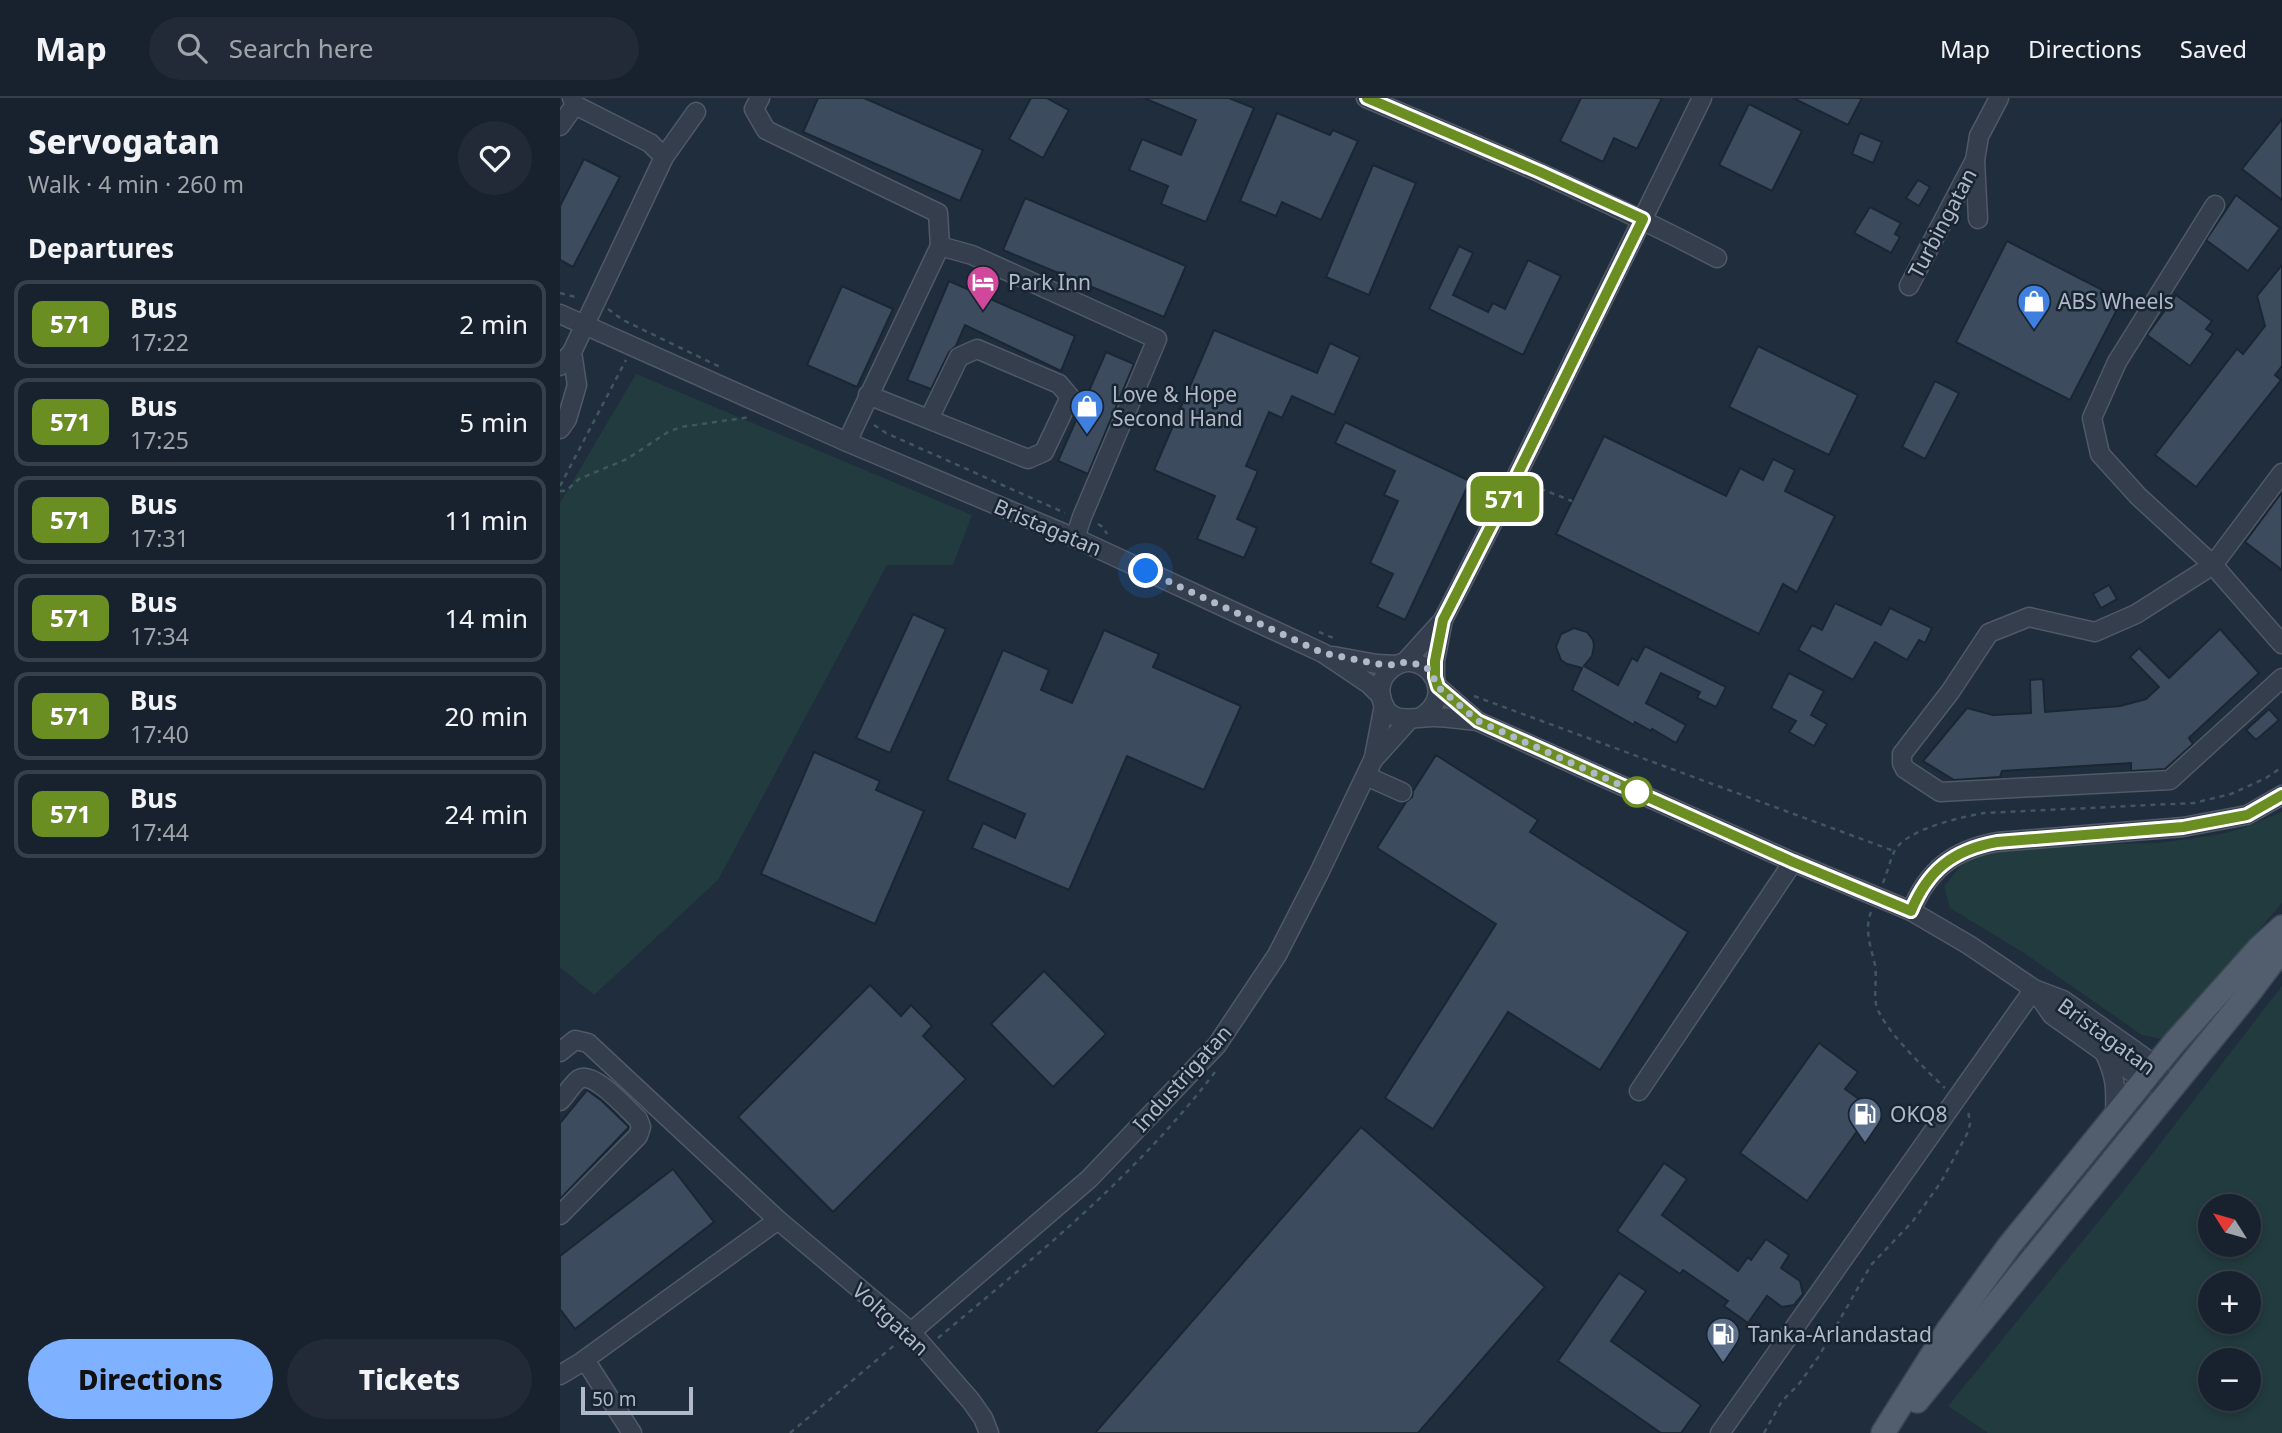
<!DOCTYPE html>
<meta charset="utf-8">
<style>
body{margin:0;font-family:"Noto Sans",sans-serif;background:#212a36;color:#f1f3f6;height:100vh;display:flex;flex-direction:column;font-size:26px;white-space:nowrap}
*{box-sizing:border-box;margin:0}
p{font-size:23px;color:#9fa4aa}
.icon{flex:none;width:38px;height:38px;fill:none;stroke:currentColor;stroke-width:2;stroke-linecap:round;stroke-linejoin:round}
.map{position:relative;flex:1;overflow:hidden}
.panel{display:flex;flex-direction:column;background:#18222e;width:560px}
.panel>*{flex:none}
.badge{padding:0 14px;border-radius:10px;font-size:24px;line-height:46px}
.needle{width:46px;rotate:307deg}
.controls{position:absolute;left:1638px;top:1096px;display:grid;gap:14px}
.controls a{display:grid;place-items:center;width:63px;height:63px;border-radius:50%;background:#18222e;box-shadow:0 4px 10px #0003,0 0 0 2px #363f4a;font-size:35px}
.scale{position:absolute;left:21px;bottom:18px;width:112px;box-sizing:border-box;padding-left:7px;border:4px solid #afb9c9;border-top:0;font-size:19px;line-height:24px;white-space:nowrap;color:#afb9c9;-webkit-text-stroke:5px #192431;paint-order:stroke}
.you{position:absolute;width:35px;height:35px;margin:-18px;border:5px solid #fff;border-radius:50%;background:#1a73e8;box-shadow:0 0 0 10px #1a73e833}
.map>.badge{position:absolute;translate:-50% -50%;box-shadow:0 0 0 4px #fff}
h2{padding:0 28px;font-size:26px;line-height:63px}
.round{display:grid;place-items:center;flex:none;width:74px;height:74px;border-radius:37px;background:#212a36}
.summary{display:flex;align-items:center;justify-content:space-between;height:119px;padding:0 28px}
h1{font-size:33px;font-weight:800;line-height:52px}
.button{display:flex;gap:14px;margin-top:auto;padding:14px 28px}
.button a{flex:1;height:80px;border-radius:42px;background:#7eb1ff;color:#111;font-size:28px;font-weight:800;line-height:80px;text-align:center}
.button a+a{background:#212a36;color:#f1f3f6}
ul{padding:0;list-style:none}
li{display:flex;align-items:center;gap:21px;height:88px;margin:0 14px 10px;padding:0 14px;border:4px solid #363f4a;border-radius:14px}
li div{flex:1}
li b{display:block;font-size:26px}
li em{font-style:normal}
li .badge{min-width:77px;font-weight:700;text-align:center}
header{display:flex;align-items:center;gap:42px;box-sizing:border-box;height:98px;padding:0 35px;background:#18222e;border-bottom:2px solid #363f4a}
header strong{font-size:33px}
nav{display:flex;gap:38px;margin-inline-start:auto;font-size:24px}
.search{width:490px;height:63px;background:#212a36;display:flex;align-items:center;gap:18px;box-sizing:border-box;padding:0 24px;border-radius:38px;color:#9fa4aa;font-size:26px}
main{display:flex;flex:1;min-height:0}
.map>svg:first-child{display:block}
.green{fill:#223b3e;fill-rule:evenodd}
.building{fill:#3c4b5d;stroke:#1b2633;stroke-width:2}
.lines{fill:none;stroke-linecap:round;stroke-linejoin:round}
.minor-casing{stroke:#4f5967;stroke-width:21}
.major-casing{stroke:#3d4856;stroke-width:26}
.path{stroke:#40585b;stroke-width:2.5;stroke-dasharray:5 5;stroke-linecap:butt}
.minor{stroke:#343e4d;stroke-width:18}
.major{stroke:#525d6d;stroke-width:23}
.line-casing{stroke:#fff;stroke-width:16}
.line{stroke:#6b8e23;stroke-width:10}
.walk{stroke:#afb9c9;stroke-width:7;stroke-dasharray:0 12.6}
.stop-dot{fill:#fff;stroke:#6b8e23;stroke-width:3.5}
.labels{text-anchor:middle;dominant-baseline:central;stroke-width:5;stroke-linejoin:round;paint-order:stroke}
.street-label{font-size:21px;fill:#afb9c9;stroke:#192431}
.poi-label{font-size:21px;fill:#afb9c9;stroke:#192431;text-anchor:start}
</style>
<header>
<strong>Map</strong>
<div class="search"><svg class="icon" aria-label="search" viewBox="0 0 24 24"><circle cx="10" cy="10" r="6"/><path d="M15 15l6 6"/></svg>Search here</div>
<nav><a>Map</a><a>Directions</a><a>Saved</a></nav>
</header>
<main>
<section class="panel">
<div class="summary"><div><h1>Servogatan</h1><p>Walk · 4 min · 260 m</p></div><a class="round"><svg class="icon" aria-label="heart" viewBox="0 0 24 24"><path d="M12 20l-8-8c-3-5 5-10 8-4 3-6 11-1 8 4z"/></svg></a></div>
<h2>Departures</h2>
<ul>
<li><span class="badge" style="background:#6b8e23;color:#fff">571</span><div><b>Bus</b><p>17:22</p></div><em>2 min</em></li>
<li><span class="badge" style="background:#6b8e23;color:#fff">571</span><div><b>Bus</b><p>17:25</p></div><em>5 min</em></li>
<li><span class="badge" style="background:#6b8e23;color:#fff">571</span><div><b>Bus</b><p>17:31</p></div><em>11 min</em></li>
<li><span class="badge" style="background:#6b8e23;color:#fff">571</span><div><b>Bus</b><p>17:34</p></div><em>14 min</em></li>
<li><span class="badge" style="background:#6b8e23;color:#fff">571</span><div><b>Bus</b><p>17:40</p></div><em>20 min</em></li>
<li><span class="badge" style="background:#6b8e23;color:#fff">571</span><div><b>Bus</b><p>17:44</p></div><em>24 min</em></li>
</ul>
<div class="button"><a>Directions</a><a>Tickets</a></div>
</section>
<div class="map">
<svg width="1722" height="1335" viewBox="0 0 1722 1335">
<rect width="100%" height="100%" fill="#202d3d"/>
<g class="green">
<path d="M76,276L412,417L393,467H327L158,782L34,897L0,869V405Z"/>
<path d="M1722,714V805L1636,905L1601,941L1582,937L1464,855L1390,810L1384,788L1405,763L1446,747L1599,745L1662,736L1683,730Z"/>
<path d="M1722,888V1335H1428L1388,1308L1565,1091ZM1650,1108H1689V1146H1650ZM1650,1185H1689V1223H1650ZM1650,1262H1689V1300H1650Z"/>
</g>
<g class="building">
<path d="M258,0H304L423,52L400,103L243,34Z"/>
<path d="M471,0H487L509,12L483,60L449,41Z"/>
<path d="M584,0H669L694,10L646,124L601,106L608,88L569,72L582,41L621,57L636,22Z"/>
<path d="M1021,0H1102L1077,51L1054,40L1043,64L1000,43Z"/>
<path d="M1233,0H1302L1288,27Z"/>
<path d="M1189,6L1242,33L1212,93L1159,67Z"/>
<path d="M717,15L770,37L773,32L798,43L761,122L722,104L716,118L680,103Z"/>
<path d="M1722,21V102L1682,71Z"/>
<path d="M1300,35L1322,44L1313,65L1292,56Z"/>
<path d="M24,61L60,79L13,169L0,162V108Z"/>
<path d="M813,67L856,85L809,197L766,179Z"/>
<path d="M1358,82L1370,89L1359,108L1346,100Z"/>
<path d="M1676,97L1720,130L1688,173L1646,142Z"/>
<path d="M465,100L626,168L604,219L443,152Z"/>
<path d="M1310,109L1341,125L1335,136L1340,139L1331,155L1294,135Z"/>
<path d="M1447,143L1562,202L1510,302L1396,244Z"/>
<path d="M899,148L913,155L893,197L928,214L933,205L945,211L968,162L1001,178L963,257L869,211Z"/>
<path d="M1722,167V268L1715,277L1721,282L1636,389L1595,357L1677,251L1683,256L1705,228L1697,198Z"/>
<path d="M389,183L515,238L501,273L405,227L396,248L389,254L371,291L347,282Z"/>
<path d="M282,188L333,211L297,289L247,267Z"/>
<path d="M1616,197L1652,223L1646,231L1653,236L1630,268L1587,237Z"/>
<path d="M654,232L757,275L770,245L800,259L774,317L732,298L722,320L709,314L686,368L698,373L677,421L697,430L684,460L637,441L655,398L594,372Z"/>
<path d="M1198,248L1298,297L1269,357L1169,309Z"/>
<path d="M546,254L574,266L528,376L498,363Z"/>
<path d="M1375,283L1399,295L1365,361L1342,349Z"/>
<path d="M785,324L910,383L845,522L817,509L833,476L810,465L838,403L824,397L835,373L775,345Z"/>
<path d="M1044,338L1166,398L1180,370L1203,382L1213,361L1235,372L1225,393L1275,418L1237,494L1223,486L1199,536L996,436Z"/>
<path d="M1722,394V472L1685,444Z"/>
<path d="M1549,487L1557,501L1541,510L1533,496Z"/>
<path d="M1275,505L1321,527L1330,510L1372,530L1365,545L1359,542L1347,562L1315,544L1293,582L1238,552L1252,527L1262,532Z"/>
<path d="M353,516L386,531L330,655L296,640Z"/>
<path d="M1014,530L1027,534L1033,542L1034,548L1032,558L1024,568L1058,587L1072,560L1077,563L1085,548L1166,589L1156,609L1137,600L1140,594L1101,575L1086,605L1126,627L1116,645L1092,631L1091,633L1075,624L1074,627L1012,592L1022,570L1007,566L1001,562L996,549L1001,536Z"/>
<path d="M1660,531L1699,575L1629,640L1633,646L1605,671L1571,673V665L1442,673L1440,679L1394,682L1363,663L1407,610L1433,617L1471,615L1470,582L1483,581L1485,614L1560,608L1586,601L1599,589L1570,559L1579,550L1609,580Z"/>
<path d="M544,532L599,556L593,569L681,608L644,692L567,658L509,792L412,750L423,725L455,740L465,716L387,682L443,552L489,572L481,592L512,605Z"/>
<path d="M1229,575L1264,593L1251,617L1267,626L1254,648L1229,634L1236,623L1211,610Z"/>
<path d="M1709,611L1719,622L1696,642L1686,632Z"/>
<path d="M254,654L320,683L316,692L364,713L315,826L201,776Z"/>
<path d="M876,657L978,722L970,734L1128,834L1040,972L948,914L873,1031L825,1000L936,826L817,750L846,704L852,699L853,693Z"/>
<path d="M484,873L546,936L493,989L431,926Z"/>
<path d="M310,887L341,918L351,907L372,928L363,938L406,981L273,1114L178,1019Z"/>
<path d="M1259,945L1298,974L1285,991L1313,1011L1247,1103L1180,1055Z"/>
<path d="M27,992L42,1003L69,1029L0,1101V1025Z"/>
<path d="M801,1029L985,1189L858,1335H535Z"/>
<path d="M1104,1065L1127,1081L1102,1117L1178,1173L1188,1159L1191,1162L1206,1141L1229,1157L1221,1170L1240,1183L1243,1196L1234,1207L1222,1209L1207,1198L1188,1225L1164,1208L1168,1203L1123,1172L1120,1176L1057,1133Z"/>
<path d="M113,1071L154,1124L15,1231L0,1211V1158Z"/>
<path d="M1059,1175L1086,1193L1051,1243L1141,1307L1121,1335H1101L998,1263Z"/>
</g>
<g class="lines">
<defs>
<g id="minor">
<path d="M12,0L15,7L90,45L104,59"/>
<path d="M200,0L194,11L206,32L378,115L380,148L412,157L597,241L522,419L515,440"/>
<path d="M806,0C925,50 1043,100 1157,160"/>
<path d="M0,28L15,7"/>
<path d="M1415,62L1418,121"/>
<path d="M1655,107L1557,264L1532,320L1540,356L1578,398L1653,467L1576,516L1535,534L1469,519L1429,535L1390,594L1342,656V665L1345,671L1380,694L1610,682L1722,580"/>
<path d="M1349,188L1415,62L1419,38L1439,0"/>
<path d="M0,216L287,344L515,440L763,555L809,586L821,598"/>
<path d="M0,268L12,254L104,59L136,14"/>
<path d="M308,297L468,361L484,354L510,299L499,286L417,251L399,259L369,321"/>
<path d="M0,331L7,321L17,287L12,254"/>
<path d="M287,344L380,148"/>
<path d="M1722,375L1653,467L1722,546"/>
<path d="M773,558L817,566L837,567"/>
<path d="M845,564L883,522L955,381L1142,0"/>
<path d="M875,579V563L883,522"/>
<path d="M878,589L917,623L1233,764L1351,813L1409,847L1474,891L1503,902L1595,967L1609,992"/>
<path d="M859,620C903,596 859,543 829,573C822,579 819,589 821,598C826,629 853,619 874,619C888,619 903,622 917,623"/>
<path d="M814,659L824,607"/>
<path d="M806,678L842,694"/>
<path d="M1351,813C1368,772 1393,752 1437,744L1623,729L1687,717L1722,697"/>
<path d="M1474,891L1492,917L1583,982L1594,986"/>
<path d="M0,954L15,942L28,945L218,1122L351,1234L411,1303L423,1320L429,1335"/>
<path d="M1544,954C1556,978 1556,991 1555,1017"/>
<path d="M1079,993L1233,764"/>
<path d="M0,1003C6,997 12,986 19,981C33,972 67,1011 78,1021L81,1029L78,1038L0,1117"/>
<path d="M351,1234L529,1081L657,947L717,857L759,775L813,662L849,622"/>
<path d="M25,1262L72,1335"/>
<path d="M0,1277L20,1265L218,1122"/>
<path d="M1160,1335L1474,891"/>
</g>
<g id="major">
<path d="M1357,1303L1689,895L1722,851"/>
<path d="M1323,1335L1388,1232L1449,1148L1615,944L1700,849L1722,829"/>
</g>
</defs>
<use href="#minor" class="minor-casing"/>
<use href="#major" class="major-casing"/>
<g class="path">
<path d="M0,195L19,200"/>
<path d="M48,211L63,222L160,269"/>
<path d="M314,327L326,335L505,415"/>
<path d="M971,387L1012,403"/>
<path d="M0,388L66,262"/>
<path d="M0,393H6L19,381L67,361L108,334L121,329L190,319"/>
<path d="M538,426L543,429L547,436"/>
<path d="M759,534L776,541"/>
<path d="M914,598L1334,753"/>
<path d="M1323,785C1327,775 1330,763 1334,754C1345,731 1402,719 1424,715L1634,705L1671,696L1706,680L1722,669"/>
<path d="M1311,814C1304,832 1311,849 1315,867C1317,880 1314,894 1316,906C1321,929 1367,973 1385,990"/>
<path d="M378,1240C476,1158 577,1077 655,974"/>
<path d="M230,1335L337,1245"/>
<path d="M1204,1335L1222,1303L1239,1286L1259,1258L1311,1167L1353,1123L1381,1084L1407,1036L1410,1026L1408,1012"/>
</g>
<use href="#minor" class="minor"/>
<use href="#major" class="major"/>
</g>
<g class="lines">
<defs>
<path id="line" d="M807,0L980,74L1083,121L955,381L883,522L875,563V579L878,589L918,623L1233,764L1351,813C1368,772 1393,752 1437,744L1623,729L1687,717L1722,697"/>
</defs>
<use href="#line" class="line-casing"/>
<use href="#line" class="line"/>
<path class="walk" d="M586,473L763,555L817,566L837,567L845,564L862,567L870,572L878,589L918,623L1087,699L1077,694"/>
</g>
<defs>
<symbol id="hotel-pin" viewBox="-11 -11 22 30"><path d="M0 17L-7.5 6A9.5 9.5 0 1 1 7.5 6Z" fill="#d1479c" stroke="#192431"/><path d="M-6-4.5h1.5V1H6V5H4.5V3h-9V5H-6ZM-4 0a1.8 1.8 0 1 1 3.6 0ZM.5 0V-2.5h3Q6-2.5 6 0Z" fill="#fff"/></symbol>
<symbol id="shop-pin" viewBox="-11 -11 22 30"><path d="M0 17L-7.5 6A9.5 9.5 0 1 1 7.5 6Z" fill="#3f7fe0" stroke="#192431"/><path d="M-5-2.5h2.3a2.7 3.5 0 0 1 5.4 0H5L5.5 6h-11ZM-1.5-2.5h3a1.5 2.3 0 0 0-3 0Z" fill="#fff"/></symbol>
<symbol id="fuel-pin" viewBox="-11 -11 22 30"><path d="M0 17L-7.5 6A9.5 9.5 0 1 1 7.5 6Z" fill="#5c6f8a" stroke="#192431"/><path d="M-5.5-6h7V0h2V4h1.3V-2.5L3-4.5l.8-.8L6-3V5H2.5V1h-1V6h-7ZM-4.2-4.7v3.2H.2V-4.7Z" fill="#fff"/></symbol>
</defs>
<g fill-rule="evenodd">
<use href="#hotel-pin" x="404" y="165" width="38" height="52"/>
<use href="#shop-pin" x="1455" y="184" width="38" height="52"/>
<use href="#shop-pin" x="508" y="289" width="38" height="52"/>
<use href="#fuel-pin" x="1286" y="997" width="38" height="52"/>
<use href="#fuel-pin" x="1144" y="1217" width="38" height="52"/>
</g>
<circle class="stop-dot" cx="1077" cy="694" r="14"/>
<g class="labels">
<g class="street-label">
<text transform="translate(1382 125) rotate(-62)">Turbingatan</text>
<text transform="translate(488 429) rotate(23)">Bristagatan</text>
<text transform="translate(1547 938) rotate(36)">Bristagatan</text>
<text transform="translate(622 980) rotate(-48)">Industrigatan</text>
<text transform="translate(331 1221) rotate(43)">Voltgatan</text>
</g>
<g class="poi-label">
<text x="448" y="184">Park Inn</text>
<text x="1498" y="203">ABS Wheels</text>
<text x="552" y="296">Love &amp; Hope<tspan x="552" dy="24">Second Hand</tspan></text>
<text x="1330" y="1016">OKQ8</text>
<text x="1188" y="1236">Tanka-Arlandastad</text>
</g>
</g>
</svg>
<div class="controls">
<a><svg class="needle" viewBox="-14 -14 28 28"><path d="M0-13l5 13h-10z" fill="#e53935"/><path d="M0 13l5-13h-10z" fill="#9fa4aa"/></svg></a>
<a>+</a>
<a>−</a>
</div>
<div class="scale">50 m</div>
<div class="you" style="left:586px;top:473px"></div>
<b class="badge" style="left:945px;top:401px;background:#6b8e23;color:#fff">571</b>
</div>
</main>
